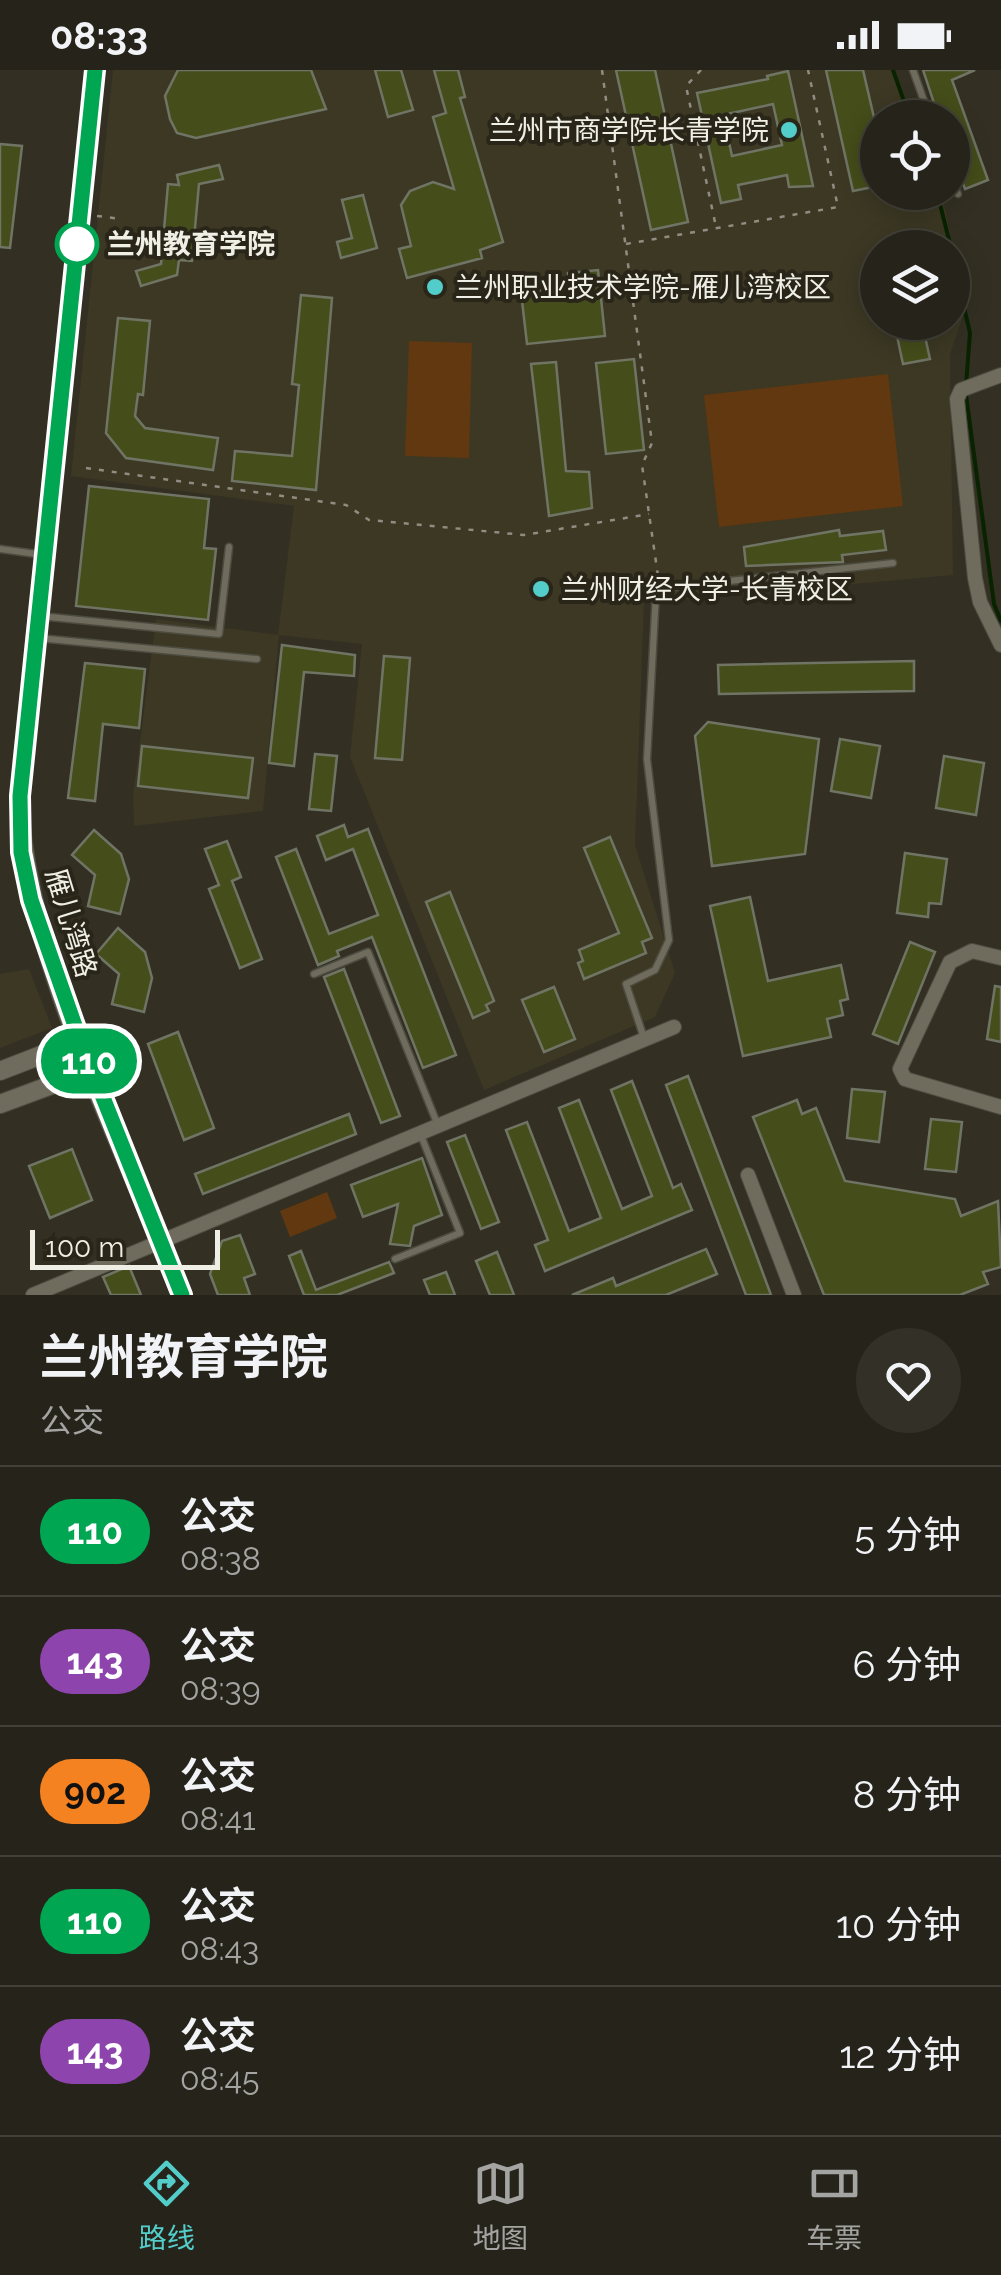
<!DOCTYPE html>
<html lang="zh">
<meta charset="utf-8">
<style>
body{margin:0;font-family:Raleway,"Noto Sans SC",sans-serif;background:#323027;color:#f1f3f6;height:100vh;display:flex;flex-direction:column;font-size:38px;white-space:nowrap}
*{box-sizing:border-box;margin:0}
p{font-size:32px;color:#a4a4a2}
.icon{flex:none;width:55px;height:55px;fill:none;stroke:currentColor;stroke-width:2;stroke-linecap:round;stroke-linejoin:round}
.map{position:relative;height:1225px;overflow:hidden}
.details{display:flex;flex-direction:column;background:#26241a;flex:1}
.details>*{flex:none}
.badge{padding:0 20px;border-radius:32px;font-size:35px;line-height:65px}
.buttons{position:absolute;left:860px;top:30px;display:grid;gap:20px}
.buttons a{display:grid;place-items:center;width:110px;height:110px;border-radius:50%;background:#26241a;box-shadow:0 5px 25px #0003,0 0 0 2px #424139;font-size:50px}
.scale{position:absolute;left:30px;bottom:25px;width:190px;box-sizing:border-box;padding-left:10px;border:5px solid #f0efe6;border-top:0;font-size:28px;line-height:35px;white-space:nowrap;color:#f0efe6;-webkit-text-stroke:8px #292619;paint-order:stroke}
.map>.badge{position:absolute;translate:-50% -50%;box-shadow:0 0 0 5px #fff}
.round{display:grid;place-items:center;flex:none;width:105px;height:105px;border-radius:52px;background:#323027}
.head{display:flex;align-items:center;justify-content:space-between;height:170px;padding:0 40px}
h1{font-size:48px;font-weight:700;line-height:75px}
ul{padding:0;list-style:none}
li{display:flex;align-items:center;gap:30px;height:130px;padding:0 40px;border-top:2px solid #424139}
li div{flex:1}
li b{display:block;font-size:38px}
li em{font-style:normal}
li .badge{min-width:110px;font-weight:700;text-align:center}
.status{display:flex;justify-content:space-between;align-items:center;height:70px;padding:0 50px;background:#26241a;direction:ltr}
.status svg{height:28px;fill:currentColor}
.tabs{display:flex;justify-content:space-around;align-items:center;height:140px;border-top:2px solid #424139;background:#26241a;font-size:28px;color:#a4a4a2}
.tabs a{display:grid;justify-items:center;gap:5px}
.tabs .on{color:#53cdc9}
.map>svg:first-child{display:block}
.built{fill:#3c3824;fill-rule:evenodd}
.green{fill:#61380f}
.lines{fill:none;stroke-linecap:round;stroke-linejoin:round}
.stream{stroke:#092300;stroke-width:4}
.building{fill:#454d1a;stroke:#707465;stroke-width:2.5;fill-rule:evenodd}
.lane-casing{stroke:#4d4c40;stroke-width:9}
.street-casing{stroke:#4d4c40;stroke-width:16}
.secondary-casing{stroke:#4d4c40;stroke-width:20}
.path{stroke:#8f8d82;stroke-width:2.5;stroke-dasharray:5 8;stroke-linecap:butt}
.lane{stroke:#6f6c5d;stroke-width:6}
.street{stroke:#6f6c5d;stroke-width:14}
.secondary{stroke:#6f6c5d;stroke-width:18}
.line-casing{stroke:#fff;stroke-width:22}
.line{stroke:#00a651;stroke-width:15}
.poi-dot{fill:#53cdc9;stroke:#292619;stroke-width:4}
.stop-dot{fill:#fff;stroke:#00a651;stroke-width:5}
.labels{text-anchor:middle;dominant-baseline:central;stroke-width:8;stroke-linejoin:round;paint-order:stroke}
.poi-label{font-size:28px;fill:#f0efe6;stroke:#292619;text-anchor:start}
.stop-label{font-size:28px;font-weight:bold;fill:#f0efe6;stroke:#292619;text-anchor:start}
.street-label{font-size:28px;fill:#f0efe6;stroke:#292619}
</style>
<div class="status"><b>08:33</b><svg viewBox="0 0 49 12"><path d="M0 12V9h3v3zM5 12V6h3v6zM10 12V3h3v9zM15 12V0h3v12zM26 1h20v11H26zM47 4h2v5h-2z"/></svg></div>
<div class="map">
<svg width="1001" height="1225" viewBox="0 0 1001 1225">
<rect width="100%" height="100%" fill="#333023"/>
<g class="built">
<path d="M113,0H895L913,47L878,48V122L942,123L965,240L950,284L953,505L644,533L635,775L675,903L655,947L484,1020L350,687L362,574L279,565L263,741L134,756L133,725L156,549L278,565L294,436L71,406ZM878,178H952V252H878Z"/>
<path d="M29,899L52,958L0,978V904Z"/>
</g>
<g class="green">
<path d="M409,271L472,273L469,388L405,386Z"/>
<path d="M888,304L903,436L719,457L704,325Z"/>
<path d="M327,1122L337,1148L290,1167L280,1141Z"/>
</g>
<g class="lines">
<g class="stream">
<path d="M893,0L910,48"/>
<path d="M937,122L951,178"/>
<path d="M952,186L970,263L966,315"/>
<path d="M966,325L994,534L1001,551"/>
</g>
</g>
<g class="building">
<path d="M178,0H311L326,39L196,68L177,63L170,49L165,26Z"/>
<path d="M375,0H401L413,40L388,47Z"/>
<path d="M434,0H458L465,27L460,28L503,172L480,180L482,188L407,208L399,179L411,176L401,135L410,121L433,112L454,119L433,47L446,43Z"/>
<path d="M616,0H655L688,152L651,160Z"/>
<path d="M826,0H863L878,65V116L853,121Z"/>
<path d="M923,0H975L952,10L988,110L965,119L952,83V48H939Z"/>
<path d="M788,1L813,116L789,117L787,105L738,115L741,129L721,133L697,23L768,9L767,6ZM773,34L782,75L732,86L723,45Z"/>
<path d="M0,74L22,76L10,178L0,177Z"/>
<path d="M219,95L223,109L199,114L192,191L179,190L177,205L141,216L136,201L161,194L168,114L179,115L177,105Z"/>
<path d="M363,125L377,178L341,188L337,172L352,168L342,130Z"/>
<path d="M598,200L605,266L527,274L521,222L569,217L568,203Z"/>
<path d="M301,225L332,228L316,420L232,411L235,381L292,386L299,315L292,314Z"/>
<path d="M118,248L150,251L143,325L138,324L135,346L145,358L218,368L213,400L126,388L106,363Z"/>
<path d="M894,252H946L947,257L924,262L930,289L903,294Z"/>
<path d="M634,289L644,380L606,384L596,293Z"/>
<path d="M556,292L566,401L589,402L592,438L549,446L531,294Z"/>
<path d="M89,416L209,429L204,478L216,479L208,550L76,536Z"/>
<path d="M839,460L840,466L883,461L886,480L842,485L843,492L746,496L744,477Z"/>
<path d="M282,575L355,585L354,606L304,602L294,696L269,693Z"/>
<path d="M384,586L410,588L402,690L375,688Z"/>
<path d="M914,591V621L719,624L718,595Z"/>
<path d="M85,593L145,599L139,658L103,654L95,731L68,728Z"/>
<path d="M708,652L819,669L805,784L712,796L695,666Z"/>
<path d="M840,669L880,676L871,728L831,721Z"/>
<path d="M142,676L253,688L248,728L138,716Z"/>
<path d="M315,684L337,686L331,741L309,739Z"/>
<path d="M944,686L984,693L976,745L936,738Z"/>
<path d="M344,755L348,767L368,759L456,985L423,998L372,867L337,881L339,886L318,895L276,787L296,779L329,864L378,845L353,779L326,790L317,766Z"/>
<path d="M94,760L121,784L129,809L120,844L88,836L95,805L72,785Z"/>
<path d="M610,767L652,868L642,872L646,883L584,909L578,893L583,891L579,880L619,863L584,778Z"/>
<path d="M227,771L241,807L232,811L262,889L240,898L209,819L219,815L205,779Z"/>
<path d="M905,783L947,789L941,834L929,833L928,847L897,843Z"/>
<path d="M450,822L494,931L486,935L489,941L473,948L426,832Z"/>
<path d="M750,827L768,911L841,895L848,929L840,931L843,945L827,949L831,967L743,986L710,836Z"/>
<path d="M118,858L145,882L152,908L144,942L112,934L119,904L96,884Z"/>
<path d="M910,872L935,882L898,974L873,964Z"/>
<path d="M344,899L400,1046L381,1053L324,907Z"/>
<path d="M995,916L1001,917V972L987,969Z"/>
<path d="M554,917L575,969L544,982L522,930Z"/>
<path d="M178,962L214,1058L184,1070L148,974Z"/>
<path d="M688,1006L754,1179L771,1225H746L666,1015Z"/>
<path d="M632,1011L673,1118L681,1114L692,1140L545,1201L535,1175L548,1170L506,1060L527,1052L569,1161L601,1148L559,1038L579,1030L622,1139L652,1126L611,1020Z"/>
<path d="M852,1019L885,1022L879,1072L847,1068Z"/>
<path d="M797,1030L802,1044L816,1038L845,1111L955,1129L961,1146L998,1131L1001,1197L983,1202L988,1214L960,1225H824L753,1047Z"/>
<path d="M349,1044L356,1064L203,1124L195,1104Z"/>
<path d="M931,1049L962,1052L956,1102L925,1099Z"/>
<path d="M465,1065L499,1152L481,1159L447,1072Z"/>
<path d="M72,1079L92,1130L50,1148L29,1096Z"/>
<path d="M422,1088L442,1145L414,1156L410,1176L390,1174L398,1134L363,1147L351,1115Z"/>
<path d="M240,1165L255,1204L244,1208L250,1225H218L210,1204L222,1171Z"/>
<path d="M706,1179L717,1204L666,1225H572L613,1208L616,1216Z"/>
<path d="M301,1181L316,1220L389,1192L394,1203L337,1225H304L289,1186Z"/>
<path d="M497,1182L514,1225H490L476,1191Z"/>
<path d="M129,1196L141,1225H111L103,1207Z"/>
<path d="M446,1202L455,1225H430L424,1210Z"/>
</g>
<g class="lines">
<defs>
<g id="lane">
<path d="M913,0L930,48"/>
<path d="M952,108L958,124"/>
<path d="M0,479L44,485"/>
<path d="M40,546L219,564L229,477"/>
<path d="M38,568L257,589"/>
<path d="M314,904L368,882L437,1053"/>
<path d="M644,968L626,914L655,900L669,870L647,689L656,523L665,518L893,493"/>
<path d="M395,1189L460,1163L420,1063"/>
</g>
<g id="street">
<path d="M1001,305L961,320L957,329L975,508L980,532L1001,575"/>
<path d="M1001,888L972,881L950,892L900,999L905,1009L1001,1037"/>
<path d="M748,1105L794,1225"/>
<path d="M33,1225L674,957"/>
</g>
<g id="secondary">
<path d="M95,0L19,726C24,885 124,1075 182,1225"/>
<path d="M0,1001L80,970"/>
<path d="M0,1034L92,1000"/>
</g>
</defs>
<use href="#lane" class="lane-casing"/>
<use href="#street" class="street-casing"/>
<use href="#secondary" class="secondary-casing"/>
<g class="path">
<path d="M602,0L652,373L642,395L658,506"/>
<path d="M701,0L686,16L716,157"/>
<path d="M97,146L122,149"/>
<path d="M626,174L838,137L808,0"/>
<path d="M86,398L346,435L369,450L524,465L649,444"/>
</g>
<use href="#lane" class="lane"/>
<use href="#street" class="street"/>
<use href="#secondary" class="secondary"/>
</g>
<g class="lines">
<defs>
<path id="line" d="M95,0L20,726L21,782L31,830L80,970L182,1225"/>
</defs>
<use href="#line" class="line-casing"/>
<use href="#line" class="line"/>
</g>
<g class="poi-dot">
<circle cx="789" cy="60" r="10"/>
<circle cx="435" cy="217" r="10"/>
<circle cx="541" cy="519" r="10"/>
</g>
<circle class="stop-dot" cx="77" cy="174" r="20"/>
<g class="labels">
<g class="poi-label">
<text x="769" y="60" text-anchor="end">兰州市商学院长青学院</text>
<text x="455" y="217">兰州职业技术学院-雁儿湾校区</text>
<text x="561" y="519">兰州财经大学-长青校区</text>
</g>
<g class="stop-label">
<text x="107" y="174">兰州教育学院</text>
</g>
<g class="street-label">
<text transform="translate(71 853) rotate(73)">雁儿湾路</text>
</g>
</g>
</svg>
<div class="buttons">
<a><svg class="icon" aria-label="locate" viewBox="0 0 24 24"><circle cx="12" cy="12" r="6"/><path d="M12 2v4M12 18v4M2 12h4M18 12h4"/></svg></a>
<a><svg class="icon" aria-label="layers" viewBox="0 0 24 24"><path d="M12 4l9 5-9 5-9-5zM3 14l9 5 9-5"/></svg></a>
</div>
<div class="scale">100 m</div>
<b class="badge" style="left:89px;top:991px;background:#00a651;color:#fff">110</b>
</div>
<section class="details">
<div class="head"><div><h1>兰州教育学院</h1><p>公交</p></div><a class="round"><svg class="icon" aria-label="heart" viewBox="0 0 24 24"><path d="M12 20l-8-8c-3-5 5-10 8-4 3-6 11-1 8 4z"/></svg></a></div>
<ul>
<li><span class="badge" style="background:#00a651;color:#fff">110</span><div><b>公交</b><p>08:38</p></div><em>5 分钟</em></li>
<li><span class="badge" style="background:#8e44ad;color:#fff">143</span><div><b>公交</b><p>08:39</p></div><em>6 分钟</em></li>
<li><span class="badge" style="background:#f58220;color:#111">902</span><div><b>公交</b><p>08:41</p></div><em>8 分钟</em></li>
<li><span class="badge" style="background:#00a651;color:#fff">110</span><div><b>公交</b><p>08:43</p></div><em>10 分钟</em></li>
<li><span class="badge" style="background:#8e44ad;color:#fff">143</span><div><b>公交</b><p>08:45</p></div><em>12 分钟</em></li>
</ul>
</section>
<nav class="tabs">
<a class="on"><svg class="icon" aria-label="directions" viewBox="0 0 24 24"><path d="M12 3l9 9-9 9-9-9zM9 14v-3h6M13 9l2 2-2 2"/></svg>路线</a>
<a><svg class="icon" aria-label="map" viewBox="0 0 24 24"><path d="M3 6l6-2 6 2 6-2v14l-6 2-6-2-6 2zM9 4v14M15 6v14"/></svg>地图</a>
<a><svg class="icon" aria-label="tickets" viewBox="0 0 24 24"><path d="M3 7h18v10H3zM15 7v10"/></svg>车票</a>
</nav>
